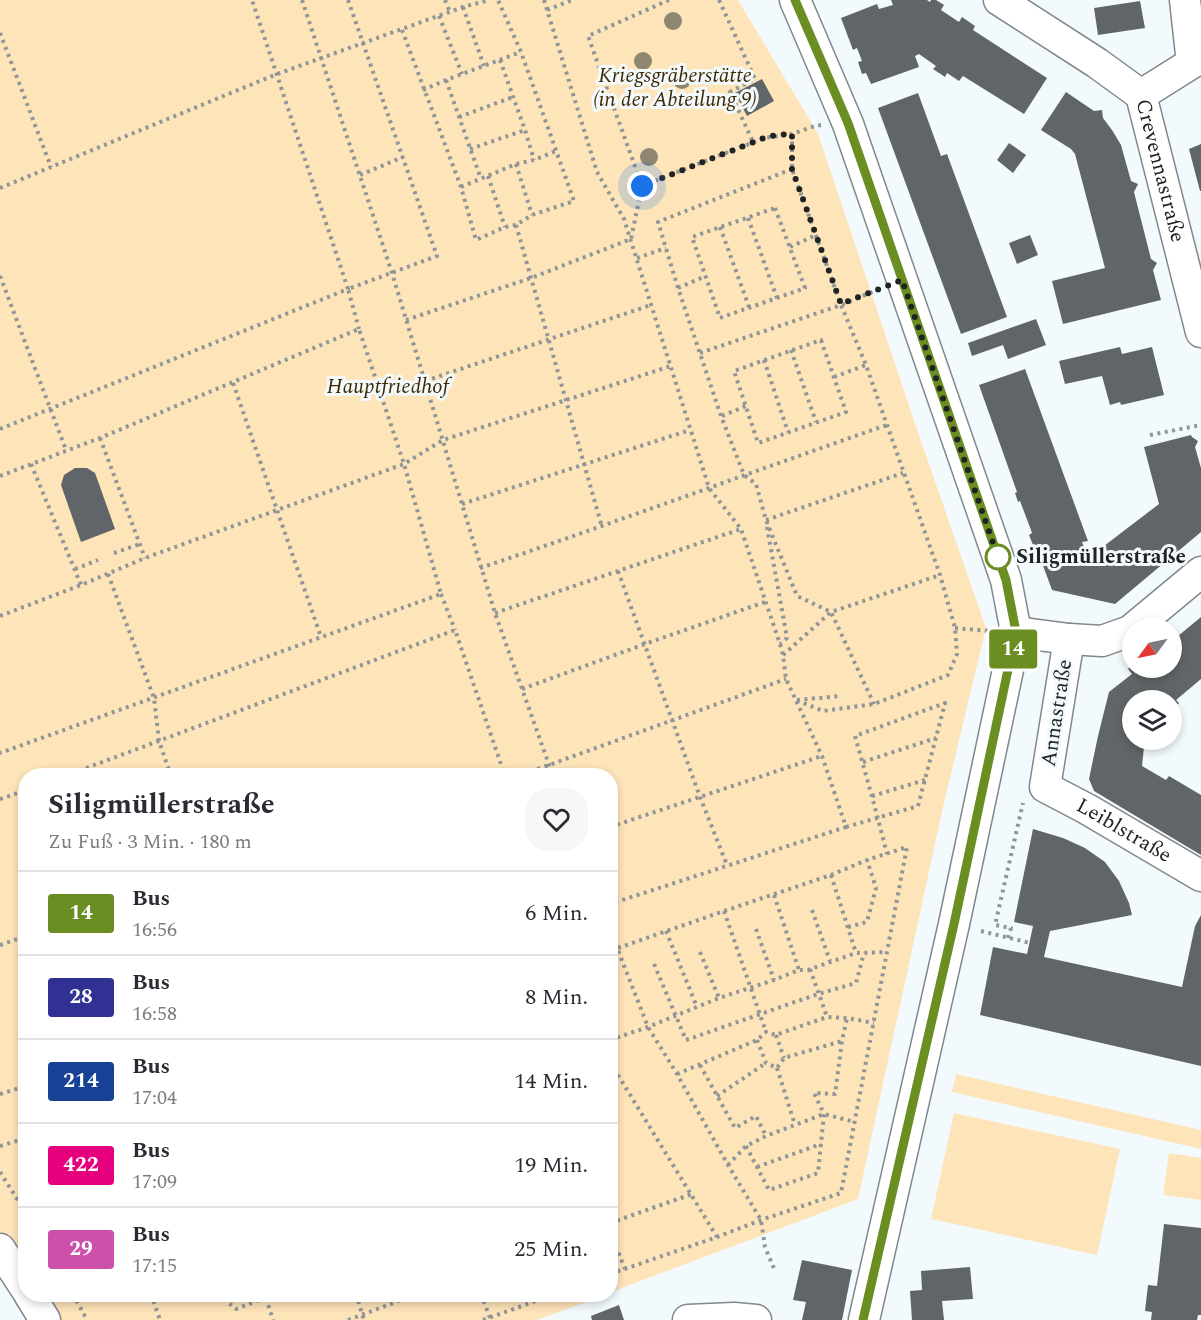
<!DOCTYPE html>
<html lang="de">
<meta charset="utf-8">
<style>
body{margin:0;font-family:Spectral,serif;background:#f7f7f7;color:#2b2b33;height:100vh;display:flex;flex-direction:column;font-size:22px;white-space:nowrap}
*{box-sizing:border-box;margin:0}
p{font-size:20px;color:#7c7c81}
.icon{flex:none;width:33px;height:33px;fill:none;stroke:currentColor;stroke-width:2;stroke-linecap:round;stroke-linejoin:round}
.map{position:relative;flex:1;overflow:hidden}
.drawer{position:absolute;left:18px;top:768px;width:600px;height:534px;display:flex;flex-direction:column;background:#fff;border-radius:24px;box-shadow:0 3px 9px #0003}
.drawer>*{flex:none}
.badge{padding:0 12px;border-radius:4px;font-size:21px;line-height:39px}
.needle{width:39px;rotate:237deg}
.fabs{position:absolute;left:1122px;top:618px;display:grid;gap:12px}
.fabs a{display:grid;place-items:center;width:60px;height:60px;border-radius:50%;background:#fff;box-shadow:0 3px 9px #0003;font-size:30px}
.you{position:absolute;width:30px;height:30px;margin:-15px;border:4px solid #fff;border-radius:50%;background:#1a73e8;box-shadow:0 0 0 9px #1a73e833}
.map>.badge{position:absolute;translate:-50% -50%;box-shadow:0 0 0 3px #fff}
.round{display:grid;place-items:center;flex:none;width:63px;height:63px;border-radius:24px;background:#f7f7f7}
.head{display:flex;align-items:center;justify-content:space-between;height:102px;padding:0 30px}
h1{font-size:28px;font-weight:700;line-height:45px}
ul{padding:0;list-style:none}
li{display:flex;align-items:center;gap:18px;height:84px;padding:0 30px;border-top:2px solid #e1e1e2}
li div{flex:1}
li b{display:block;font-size:22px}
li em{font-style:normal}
li .badge{min-width:66px;font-weight:700;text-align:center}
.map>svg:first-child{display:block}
.green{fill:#fee4b9}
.building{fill:#5f6568}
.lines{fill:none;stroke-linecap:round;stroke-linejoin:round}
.minor-casing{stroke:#81878b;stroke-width:33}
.path{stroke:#909597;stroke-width:4;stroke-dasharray:3 4.5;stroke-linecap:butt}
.minor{stroke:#fff;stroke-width:30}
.tree{fill:#8f8672}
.line-casing{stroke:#fff;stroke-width:14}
.line{stroke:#6b8e23;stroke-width:9}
.walk{stroke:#202223;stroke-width:6;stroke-dasharray:0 10.8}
.stop-dot{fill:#fff;stroke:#6b8e23;stroke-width:3}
.labels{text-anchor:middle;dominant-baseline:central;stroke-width:6;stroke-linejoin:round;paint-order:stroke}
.park-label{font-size:21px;font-style:italic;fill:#3e2800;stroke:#f3fafe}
.street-label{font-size:21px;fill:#202223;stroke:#f3fafe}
.stop-label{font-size:21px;font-weight:bold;fill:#202223;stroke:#f3fafe;text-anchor:start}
</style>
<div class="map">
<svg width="1201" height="1320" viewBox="0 0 1201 1320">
<rect width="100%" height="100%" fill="#f3fafe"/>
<g class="green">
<path d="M0,0H738L818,134L922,444L986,628L943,807L858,1199L611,1292L610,776H26L25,1272L0,1230Z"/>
<path d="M956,1074L1201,1130V1149L952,1092Z"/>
<path d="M954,1113L1120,1149L1097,1255L931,1219Z"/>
<path d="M1169,1153L1201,1158V1200L1163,1195Z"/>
<path d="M39,1295H605L537,1320H55Z"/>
</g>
<g class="building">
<path d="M891,0H927L930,2L931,0H936L944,5L941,10L959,22L962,17L975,26L973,30L1047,78L1024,114L963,76L959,81L947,73L945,77L933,69L936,66L919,54L915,56L919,67L871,84L866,73L862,74L858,62L862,61L857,48L853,50L841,18L877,4L879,9L893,5Z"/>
<path d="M1140,1L1145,28L1098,35L1094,8Z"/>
<path d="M762,79L774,101L747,116L735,93Z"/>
<path d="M1066,92L1094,111L1102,110L1103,118L1112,130L1121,145L1131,181L1138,184L1134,192L1151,259L1157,263L1153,270L1161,300L1063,324L1052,281L1105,268L1075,154L1071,149L1041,130Z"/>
<path d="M918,93L941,156L947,154L1007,317L961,334L878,108Z"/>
<path d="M1009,143L1026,155L1013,173L997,160Z"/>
<path d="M1201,144V191H1200L1189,149Z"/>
<path d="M1030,235L1038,255L1017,264L1009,243Z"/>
<path d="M1036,319L1046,345L1008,359L1003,345L972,356L968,343Z"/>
<path d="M1120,347L1122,354L1152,347L1164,395L1121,405L1120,402L1110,405L1102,376L1065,384L1059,361Z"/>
<path d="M1025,369L1088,541L1082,542L1086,552L1105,558L1109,554L1104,546L1159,504L1144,447L1191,435L1192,437L1198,441L1195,447L1201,468V532L1115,604L1052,590L1035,544L1033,545L1029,535L1032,533L1031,530L1020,501L1018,502L1015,493L1017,492L979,385Z"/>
<path d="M75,468H87L95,473L115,529L81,542L61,485L64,475Z"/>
<path d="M1201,617V679L1176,700L1179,703L1172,710V700H1132V740H1151L1149,748L1144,747L1142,766L1166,780L1169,776L1201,795V855L1094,791L1089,779L1098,736L1109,692L1132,674L1128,669L1132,665V668H1172V641Z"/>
<path d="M1033,829L1063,838L1085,848L1105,862L1119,881L1129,903L1132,915L1050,931L1044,957L1182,987L1195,926L1201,915V1066L980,1015L993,947L1027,954L1033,926L1014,922Z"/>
<path d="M1164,1224L1201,1228V1315H1198L1197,1320H1151L1152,1312L1145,1311L1148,1285L1157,1286Z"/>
<path d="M802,1260L852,1270L842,1320H802L806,1302L793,1300Z"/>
<path d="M970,1267L973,1299L942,1301L944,1320H912L910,1291L922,1290L921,1271Z"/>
<path d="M619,1305L624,1320H592L591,1316Z"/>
</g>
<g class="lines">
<defs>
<g id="minor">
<path d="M795,0L848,124L1006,580L1016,632L954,924L864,1320"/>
<path d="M999,0L1097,63L1141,95"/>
<path d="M1185,0L1192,63"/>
<path id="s1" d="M1141,95L1201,332"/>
<path d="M1141,95L1192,63"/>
<path d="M1016,632L1069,639L1102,641L1130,631L1201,572"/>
<path id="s2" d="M1069,639L1045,787L1087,809L1201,876"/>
<path d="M0,1249L26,1289"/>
<path d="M29,1294L45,1320"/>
<path d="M688,1320L734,1318L756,1320"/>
</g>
</defs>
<use href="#minor" class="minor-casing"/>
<g class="path">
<path d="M302,0L392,273L495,613L553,776"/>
<path d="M348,0L437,256L348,289L359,329"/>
<path d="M445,0L450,12"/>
<path d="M544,0L597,172L624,219L709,488L741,529L780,644L783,655L786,679L822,756L846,827L610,904"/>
<path d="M669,0L588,36L642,186L764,138L792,134L815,126L821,125"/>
<path d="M719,0L755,79L730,92L753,142"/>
<path d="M463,7L484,66"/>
<path d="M547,10L572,0"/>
<path d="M439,16L462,74"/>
<path d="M402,30L461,187L476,240L505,227L516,225L532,215L574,201L521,52L498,0"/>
<path d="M0,33L51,167"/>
<path d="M500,60L525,130L534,160"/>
<path d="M446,80L481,179"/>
<path d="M423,90L446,80L521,52"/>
<path d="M459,117L513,97"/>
<path d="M792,134V169L841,305L866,365L887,425L940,575L955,628L957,654L948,675L874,704L823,711L796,700"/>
<path d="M470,149L525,130"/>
<path d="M516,164L532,215"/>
<path d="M792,169L658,222L678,288L721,416L744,475L756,484L766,520L797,596L831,612L874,704"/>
<path d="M360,175L403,157"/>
<path d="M488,176L505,227"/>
<path d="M461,187L516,164L534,160L556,151"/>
<path d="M0,188L277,74L463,7L490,0"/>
<path d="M775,208L805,288L720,318L692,237Z"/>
<path d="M748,218L777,298"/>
<path d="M516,225L602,527"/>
<path d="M720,227L749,307"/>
<path d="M790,247L816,235"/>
<path d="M637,258L666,248"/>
<path d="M0,276L66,450"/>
<path d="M678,288L706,276"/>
<path d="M406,320L531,278L631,239L642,186"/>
<path d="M821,340L846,412L758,443L734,371Z"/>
<path d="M791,350L816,422"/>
<path d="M700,353L841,305L877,290"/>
<path d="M764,360L788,432"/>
<path d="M834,377L866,365"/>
<path d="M425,381L651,305"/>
<path d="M233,383L321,637"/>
<path d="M722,416L746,406"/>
<path d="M0,429L348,289L252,0"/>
<path d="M1150,435L1201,425"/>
<path d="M100,438L145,558"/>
<path d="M31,464L81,585"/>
<path d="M0,476L100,438L359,329L404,464L441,594L0,753"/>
<path d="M462,504L690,430"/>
<path d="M766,520L903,473"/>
<path d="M767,527L787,638L780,644"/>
<path d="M114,553L140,544"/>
<path d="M480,568C617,522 751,472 887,425"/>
<path d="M75,569L98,560"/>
<path d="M618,571L700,797L727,865"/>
<path d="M108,574L154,698L159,741L171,776"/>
<path d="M441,594L455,630"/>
<path d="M495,613L741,529"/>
<path d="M0,616L81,585L145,558L404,464L443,440L671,366"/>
<path d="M955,628L990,631"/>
<path d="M783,655L831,612L940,575"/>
<path d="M522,689L645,644L765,602"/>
<path d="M797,700L840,696"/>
<path d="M863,762L936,738"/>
<path d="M65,776L455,630L505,776"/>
<path d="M516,776L549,765L786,679"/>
<path d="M872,796L925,780"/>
<path d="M0,799L26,790"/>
<path d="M610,827L822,756"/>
<path d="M846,827L918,806L945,703L855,736C866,775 877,814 887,854"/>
<path d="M831,875L856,953"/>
<path d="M774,895L799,970"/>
<path d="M812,910L830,961"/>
<path d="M724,911L766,1032"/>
<path d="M848,927L867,922L876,888L867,860"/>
<path d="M756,929L774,980"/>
<path d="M610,930L648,1027L677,1074L728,1165L761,1220L765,1247L775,1271"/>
<path d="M666,931L697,1007"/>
<path d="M981,931L1030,943"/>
<path d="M1008,938L1011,928L995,925L1023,803"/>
<path d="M0,945L26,936"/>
<path d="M618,948L724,911L831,875L867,860L907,847L841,1193L761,1220L717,1237"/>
<path d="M700,952L719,998"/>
<path d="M654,964L686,1040L818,994L856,983L864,953"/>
<path d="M810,969L827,1017"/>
<path d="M776,1035L784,1058"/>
<path d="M610,1040L648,1027L719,998L774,980L799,970H808L856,953L887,952"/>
<path d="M757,1040L766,1063L777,1068L784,1058L842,1041"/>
<path d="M610,1062L717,1237L610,1274"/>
<path d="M700,1065L735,1128L756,1116L766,1136"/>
<path d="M777,1068L795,1125"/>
<path d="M677,1074L757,1040L766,1032L776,1035L827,1017L847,1018L874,1023"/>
<path d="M0,1094L26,1086"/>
<path d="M717,1096L766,1063"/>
<path d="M0,1146L26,1138"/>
<path d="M746,1146L769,1190L818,1173L824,1114L814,1093L835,1094L842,1041L847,1018"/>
<path d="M728,1165L746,1146L766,1136L824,1114L855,1122"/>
<path d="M757,1167L821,1144"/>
<path d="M0,1172L26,1213"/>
<path d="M17,1199L26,1196"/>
<path d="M610,1223L692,1194"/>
<path d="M610,1232L625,1269"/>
<path d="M73,1294L87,1320"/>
<path d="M151,1294L160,1320"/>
<path d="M218,1294L236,1309L275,1294"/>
<path d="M356,1294L364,1320"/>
<path d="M481,1294L490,1318"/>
<path d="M266,1298L273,1320"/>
<path d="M348,1320L417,1294"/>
<path d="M483,1320L555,1294"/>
</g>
<use href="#minor" class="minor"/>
</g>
<g class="tree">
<circle cx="673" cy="21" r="9"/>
<circle cx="643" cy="61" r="9"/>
<circle cx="682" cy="80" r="9"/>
<circle cx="649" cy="157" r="9"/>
</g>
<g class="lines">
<defs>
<path id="line" d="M795,0L848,123L1006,580L1016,632L954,924L863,1320"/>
</defs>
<use href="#line" class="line-casing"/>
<use href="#line" class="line"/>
<path class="walk" d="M642,186L764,138L776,135L792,134V169L841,304L902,280L1000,563L998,557"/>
</g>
<circle class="stop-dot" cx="998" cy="557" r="12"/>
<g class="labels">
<g class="park-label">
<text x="675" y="76">Kriegsgräberstätte<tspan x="675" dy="24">(in der Abteilung 9)</tspan></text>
<text x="388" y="387">Hauptfriedhof</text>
</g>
<g class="street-label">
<text stroke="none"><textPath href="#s1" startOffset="78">Crevennastraße</textPath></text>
<text transform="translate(1057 713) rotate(-81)">Annastraße</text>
<text stroke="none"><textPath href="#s2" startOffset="240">Leiblstraße</textPath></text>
</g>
<g class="stop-label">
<text x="1016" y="557">Siligmüllerstraße</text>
</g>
</g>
</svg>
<div class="fabs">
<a><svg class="needle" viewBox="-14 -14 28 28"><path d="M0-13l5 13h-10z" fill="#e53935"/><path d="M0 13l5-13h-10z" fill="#7c7c81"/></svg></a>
<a><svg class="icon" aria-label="layers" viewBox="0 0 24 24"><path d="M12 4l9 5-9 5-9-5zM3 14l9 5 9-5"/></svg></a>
</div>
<div class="you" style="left:642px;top:186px"></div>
<b class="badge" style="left:1013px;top:649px;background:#6b8e23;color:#fff">14</b>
<section class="drawer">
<div class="head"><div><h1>Siligmüllerstraße</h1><p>Zu Fuß · 3 Min. · 180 m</p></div><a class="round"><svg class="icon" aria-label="heart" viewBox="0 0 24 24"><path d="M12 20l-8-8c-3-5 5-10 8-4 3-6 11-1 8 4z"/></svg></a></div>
<ul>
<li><span class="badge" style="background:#6b8e23;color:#fff">14</span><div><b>Bus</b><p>16:56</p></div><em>6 Min.</em></li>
<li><span class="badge" style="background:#303192;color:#fff">28</span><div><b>Bus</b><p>16:58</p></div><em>8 Min.</em></li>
<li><span class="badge" style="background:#164194;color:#fff">214</span><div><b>Bus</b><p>17:04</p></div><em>14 Min.</em></li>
<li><span class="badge" style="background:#e6007e;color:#fff">422</span><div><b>Bus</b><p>17:09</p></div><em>19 Min.</em></li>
<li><span class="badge" style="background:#cd50aa;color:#fff">29</span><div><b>Bus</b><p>17:15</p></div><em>25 Min.</em></li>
</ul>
</section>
</div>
